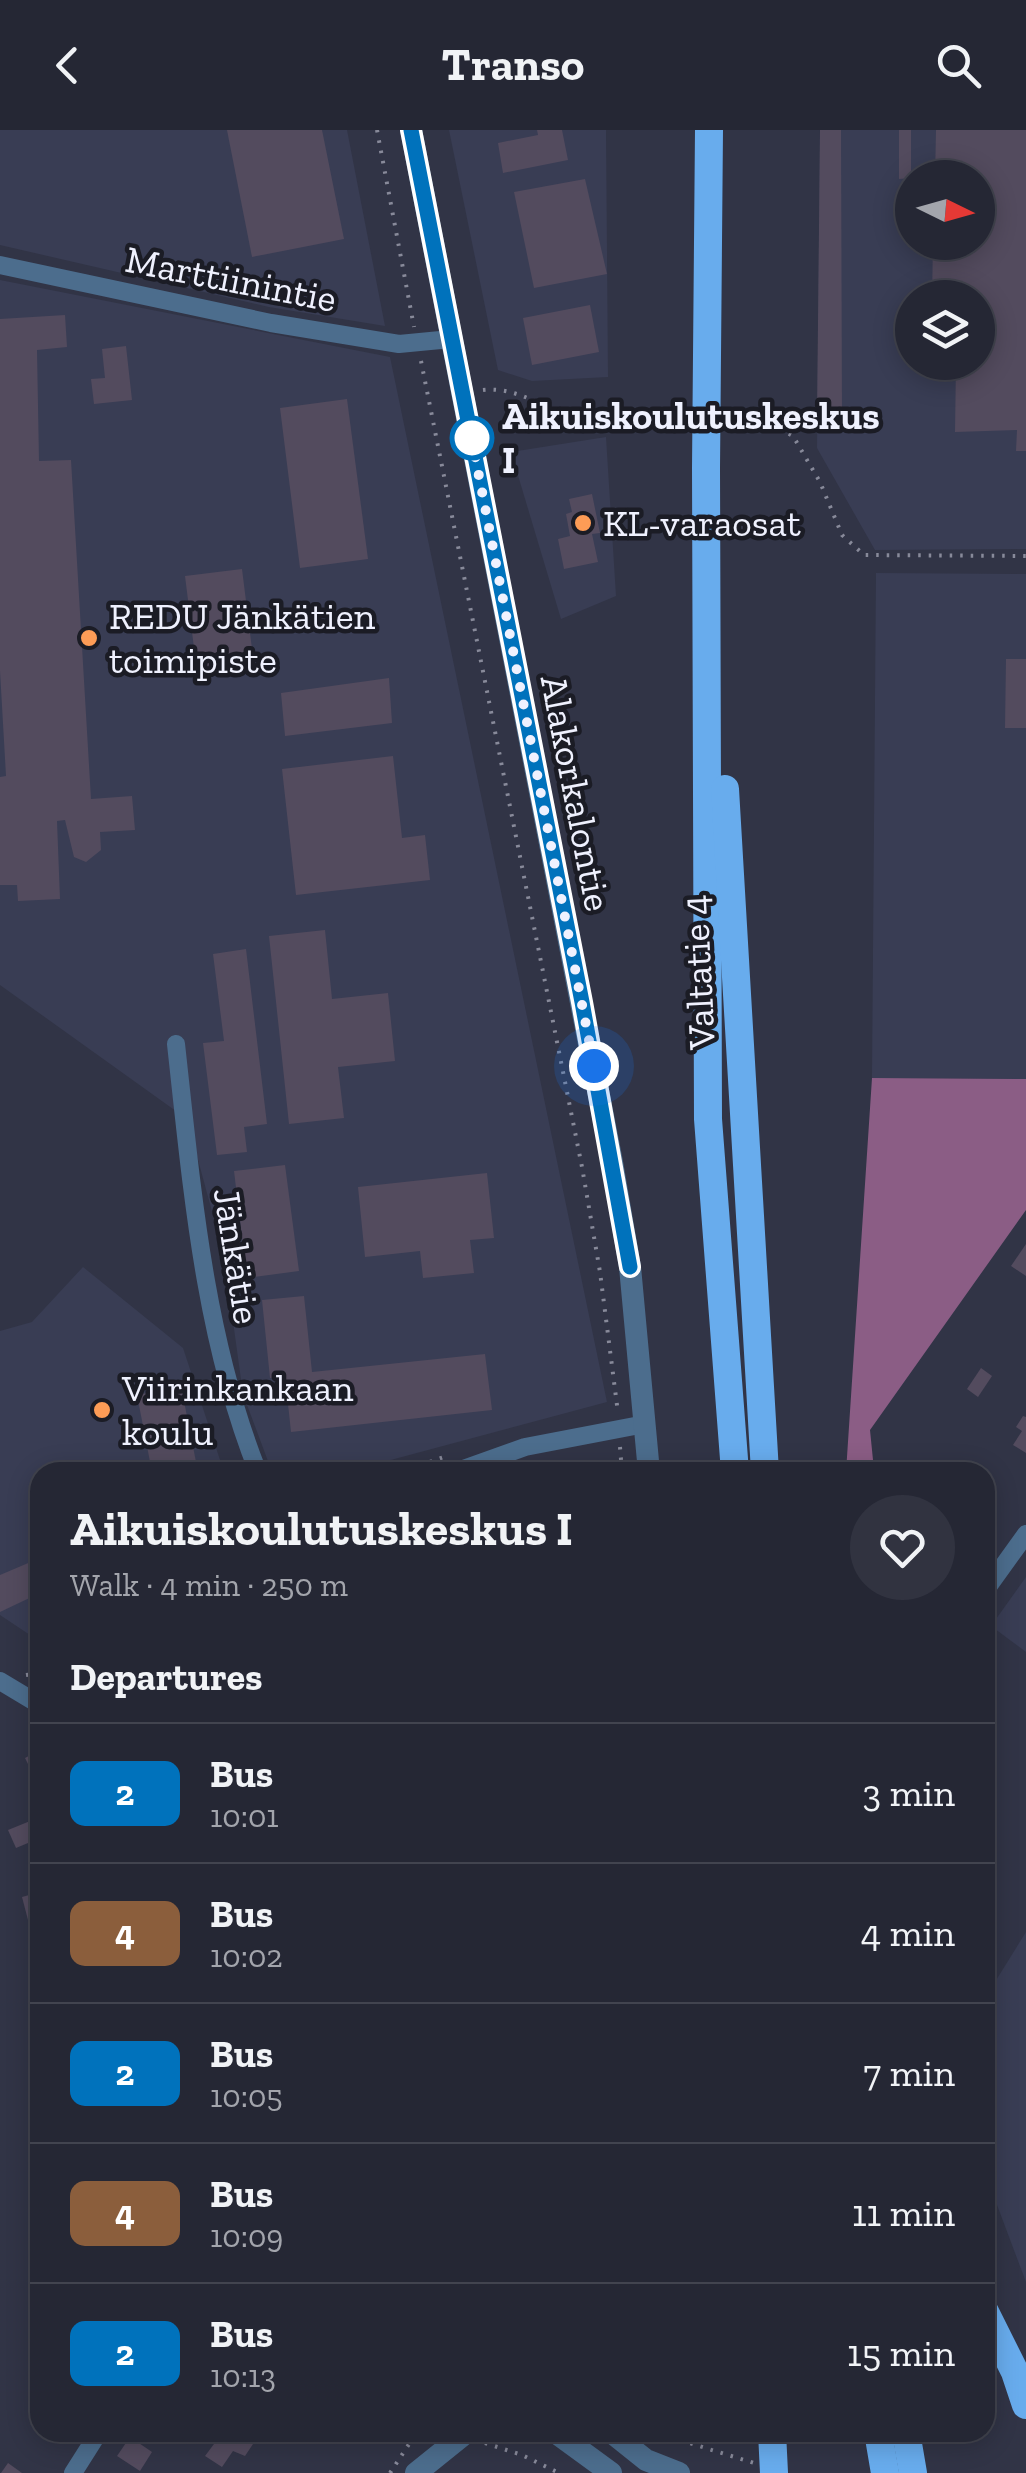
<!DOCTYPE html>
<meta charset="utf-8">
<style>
body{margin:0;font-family:"Zilla Slab",serif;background:#313340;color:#f1f3f6;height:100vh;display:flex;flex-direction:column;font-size:38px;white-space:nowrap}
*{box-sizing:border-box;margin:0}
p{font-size:32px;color:#a3a5ac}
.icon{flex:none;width:55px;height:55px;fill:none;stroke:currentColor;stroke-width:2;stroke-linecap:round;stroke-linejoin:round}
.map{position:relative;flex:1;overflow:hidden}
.details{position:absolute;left:30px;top:1332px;width:965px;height:980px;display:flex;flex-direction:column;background:#252734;border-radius:30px;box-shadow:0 5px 25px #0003,0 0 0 2px #42444f}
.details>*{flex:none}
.badge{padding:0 20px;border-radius:15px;font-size:35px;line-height:65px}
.needle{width:65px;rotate:95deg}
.tools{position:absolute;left:895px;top:30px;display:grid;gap:20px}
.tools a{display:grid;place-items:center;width:100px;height:100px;border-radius:50%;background:#252734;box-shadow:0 5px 25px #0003,0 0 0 2px #42444f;font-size:50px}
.you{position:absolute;width:50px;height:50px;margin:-25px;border:8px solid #fff;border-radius:50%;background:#1a73e8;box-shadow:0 0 0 15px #1a73e833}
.map>.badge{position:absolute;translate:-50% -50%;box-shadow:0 0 0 5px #fff}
h2{padding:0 40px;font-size:38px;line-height:90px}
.round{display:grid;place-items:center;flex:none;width:105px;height:105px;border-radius:52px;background:#313340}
.summary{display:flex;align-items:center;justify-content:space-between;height:170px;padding:0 40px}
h1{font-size:48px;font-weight:700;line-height:75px}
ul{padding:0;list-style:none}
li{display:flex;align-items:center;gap:30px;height:140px;padding:0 40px;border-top:2px solid #42444f}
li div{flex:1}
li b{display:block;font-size:38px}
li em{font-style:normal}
li .badge{min-width:110px;font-weight:700;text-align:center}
header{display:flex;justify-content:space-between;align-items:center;height:130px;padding:0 40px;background:#252734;font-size:45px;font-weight:700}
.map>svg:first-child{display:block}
.built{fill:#393d54;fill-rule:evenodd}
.forest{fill:#8b5d85}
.building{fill:#534b5e}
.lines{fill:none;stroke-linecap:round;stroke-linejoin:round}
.path{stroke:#888a9a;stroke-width:4;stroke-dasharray:2.5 8;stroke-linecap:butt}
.minor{stroke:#4c6d8d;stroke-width:18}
.tertiary{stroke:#4c6d8d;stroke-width:22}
.trunk{stroke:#68aced;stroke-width:28}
.line-casing{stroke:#fff;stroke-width:22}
.line{stroke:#0072bc;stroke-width:15}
.walk{stroke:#eff1fe;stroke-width:10;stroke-dasharray:0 18}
.stop-dot{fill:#fff;stroke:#0072bc;stroke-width:5}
.poi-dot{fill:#fd9c56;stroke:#1b1c25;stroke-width:4}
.labels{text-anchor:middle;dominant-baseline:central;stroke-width:9;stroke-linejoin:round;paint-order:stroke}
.street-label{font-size:38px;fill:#eff1fe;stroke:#1b1c25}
.stop-label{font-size:38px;font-weight:bold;fill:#eff1fe;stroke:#1b1c25;text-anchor:start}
.poi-label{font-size:38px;fill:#eff1fe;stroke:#1b1c25;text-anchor:start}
</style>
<header><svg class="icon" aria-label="back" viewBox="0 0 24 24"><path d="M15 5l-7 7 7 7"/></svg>Transo<svg class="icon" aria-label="search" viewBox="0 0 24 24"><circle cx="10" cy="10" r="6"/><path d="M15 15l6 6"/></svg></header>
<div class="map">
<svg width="1026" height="2343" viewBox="0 0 1026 2343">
<rect width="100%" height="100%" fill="#313446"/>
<g class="built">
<path d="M0,0H347L385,196L269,177L0,115Z"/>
<path d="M449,0H606L608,247L532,251L498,240Z"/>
<path d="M820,0H1026V419L875,420L817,318ZM912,48H978V112H912ZM912,168H978V232H912Z"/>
<path d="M0,150L390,227L607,1272L346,1342H272L243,1264L224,1126L187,989L0,855Z"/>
<path d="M606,307L616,466L561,489L511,322Z"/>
<path d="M876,443L1026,444V949L872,948Z"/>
<path d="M83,1137L183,1218L224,1342H40L39,1511L0,1485V1201L32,1192Z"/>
<path d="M1026,1447V1522L991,1496Z"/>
<path d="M1026,1802V2152L985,2043V1868Z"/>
</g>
<path class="forest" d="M872,948L1026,949V1080L870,1300L874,1340L872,1342H846Z"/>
<g class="building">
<path d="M227,0H322L344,109L252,127Z"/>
<path d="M537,0H562L568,30L503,43L498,13L538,5Z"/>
<path d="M820,0H841L842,287L817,289Z"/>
<path d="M899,0H911V48L899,49Z"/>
<path d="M936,0H1026V321H1016L1017,300L955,302L956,232H978V168H932L933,112H978V48H935Z"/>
<path d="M585,49L607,144L534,158L514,62Z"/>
<path d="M590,175L599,222L532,235L523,188Z"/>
<path d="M65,185L67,217L37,220L39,331L71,330L91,669L132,666L135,700L100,702L101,720L86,732L74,727L65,690L57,691L60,769L18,771L17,755H0V647L6,646L0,541V189Z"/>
<path d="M126,216L132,270L94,274L91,249L105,248L102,219Z"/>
<path d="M347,269L368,429L300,438L280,278Z"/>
<path d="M592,364L600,403L592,404L598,432L564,439L558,409L570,406L566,384L572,382L569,369Z"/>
<path d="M242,439L254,535L197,542L185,446Z"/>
<path d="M1006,529H1026V598H1005Z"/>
<path d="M389,548L392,593L285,606L281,563Z"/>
<path d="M393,626L402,708L425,705L430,750L296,765L282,639Z"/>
<path d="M325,800L332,869L388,863L395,931L338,937L344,988L289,994L269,806Z"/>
<path d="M246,819L267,994L244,997L247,1022L217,1025L203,913L224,911L213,824Z"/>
<path d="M285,1035L299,1141L247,1148L234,1041Z"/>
<path d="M487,1043L494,1108L470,1110L474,1143L423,1148L420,1121L365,1127L358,1057Z"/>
<path d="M1026,1114V1146L1011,1136Z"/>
<path d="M304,1166L312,1242L485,1224L492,1280L291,1302L285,1246L270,1248L262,1170Z"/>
<path d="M981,1238L992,1246L978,1267L967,1259Z"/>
<path d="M181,1256L198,1342H152L137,1265Z"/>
<path d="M1023,1286L1026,1287V1323L1013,1315L1022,1301L1016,1297Z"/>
<path d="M40,1428V1463L0,1482V1445Z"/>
<path d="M40,1620V1658L25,1628Z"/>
<path d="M40,1687V1708L16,1718L8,1700Z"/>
<path d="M40,1762V1807L33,1809L22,1767Z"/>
<path d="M223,2302H233L253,2314L245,2326L233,2321L222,2337L205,2326Z"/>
<path d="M130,2307L152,2322L140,2341L117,2326Z"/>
<path d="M8,2333L22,2343H1Z"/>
</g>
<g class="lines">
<g class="path">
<path d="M377,0L414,197"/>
<path d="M421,231L582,1037L600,1142L618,1283"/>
<path d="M483,260C518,256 547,281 580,288C612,295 650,293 683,295"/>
<path d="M728,296L773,295L793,306L820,352L842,405L864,425L1026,426"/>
<path d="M620,1317L622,1342"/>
<path d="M400,1342L447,1326"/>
<path d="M26,1545L40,1543"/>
<path d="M673,2302L686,2312L754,2333"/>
<path d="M485,2313L522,2325L559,2343"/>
<path d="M390,2343L417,2302"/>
</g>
<g class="minor">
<path d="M0,135L271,193L399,214L451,209"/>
<path d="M176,914C192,1059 204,1207 258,1342"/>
<path d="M455,1342L525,1317L645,1294"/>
<path d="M985,1461L1026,1404"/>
<path d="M0,1551L40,1575"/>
<path d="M73,2343L99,2302"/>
</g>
<g class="tertiary">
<path d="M411,0L612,1032L630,1137L649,1342"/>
<path d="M555,2302L611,2343"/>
<path d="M611,2302L646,2330L679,2343"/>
<path d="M416,2343L467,2302"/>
</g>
<g class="trunk">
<path d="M709,0L706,338L708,989L735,1342"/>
<path d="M725,659L765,1342"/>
<path d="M985,2182L1015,2242L1026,2275"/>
<path d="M772,2302L774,2343"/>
<path d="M878,2302L885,2343"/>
<path d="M906,2302L913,2343"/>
</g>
</g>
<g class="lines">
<defs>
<path id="line" d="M411,0L582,872L630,1137"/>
</defs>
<use href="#line" class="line-casing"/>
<use href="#line" class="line"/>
<path class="walk" d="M472,308L470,300L594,936"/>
</g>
<circle class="stop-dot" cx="472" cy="308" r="20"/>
<g class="poi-dot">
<circle cx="583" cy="393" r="10"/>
<circle cx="89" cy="508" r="10"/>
<circle cx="102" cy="1280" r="10"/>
</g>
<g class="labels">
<g class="street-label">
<text transform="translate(231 149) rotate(11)">Marttiinintie</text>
<text transform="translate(576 663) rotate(79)">Alakorkalontie</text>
<text transform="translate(698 842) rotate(-93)">Valtatie 4</text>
<text transform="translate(237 1126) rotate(81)">Jänkätie</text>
</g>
<g class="stop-label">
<text x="502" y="286">Aikuiskoulutuskeskus<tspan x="502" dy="44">I</tspan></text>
</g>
<g class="poi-label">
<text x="603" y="393">KL-varaosat</text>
<text x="109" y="486">REDU Jänkätien<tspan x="109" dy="44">toimipiste</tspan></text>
<text x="122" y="1258">Viirinkankaan<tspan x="122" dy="44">koulu</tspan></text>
</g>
</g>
</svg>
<div class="tools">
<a><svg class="needle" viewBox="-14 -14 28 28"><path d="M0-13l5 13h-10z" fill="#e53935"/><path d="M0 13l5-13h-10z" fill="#a3a5ac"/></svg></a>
<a><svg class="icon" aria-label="layers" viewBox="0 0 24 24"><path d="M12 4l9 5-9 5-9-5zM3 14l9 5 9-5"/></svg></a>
</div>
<div class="you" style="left:594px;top:936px"></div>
<section class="details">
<div class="summary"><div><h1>Aikuiskoulutuskeskus I</h1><p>Walk · 4 min · 250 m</p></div><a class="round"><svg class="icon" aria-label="heart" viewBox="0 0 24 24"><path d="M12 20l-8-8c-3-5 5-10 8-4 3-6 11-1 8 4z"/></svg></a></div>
<h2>Departures</h2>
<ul>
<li><span class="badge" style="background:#0072bc;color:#fff">2</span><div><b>Bus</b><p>10:01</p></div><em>3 min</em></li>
<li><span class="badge" style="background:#8b5e3c;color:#fff">4</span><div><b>Bus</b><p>10:02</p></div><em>4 min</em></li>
<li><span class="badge" style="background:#0072bc;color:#fff">2</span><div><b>Bus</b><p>10:05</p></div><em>7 min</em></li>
<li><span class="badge" style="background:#8b5e3c;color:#fff">4</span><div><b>Bus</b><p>10:09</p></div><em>11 min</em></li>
<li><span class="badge" style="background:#0072bc;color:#fff">2</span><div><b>Bus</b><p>10:13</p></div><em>15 min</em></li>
</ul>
</section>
</div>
